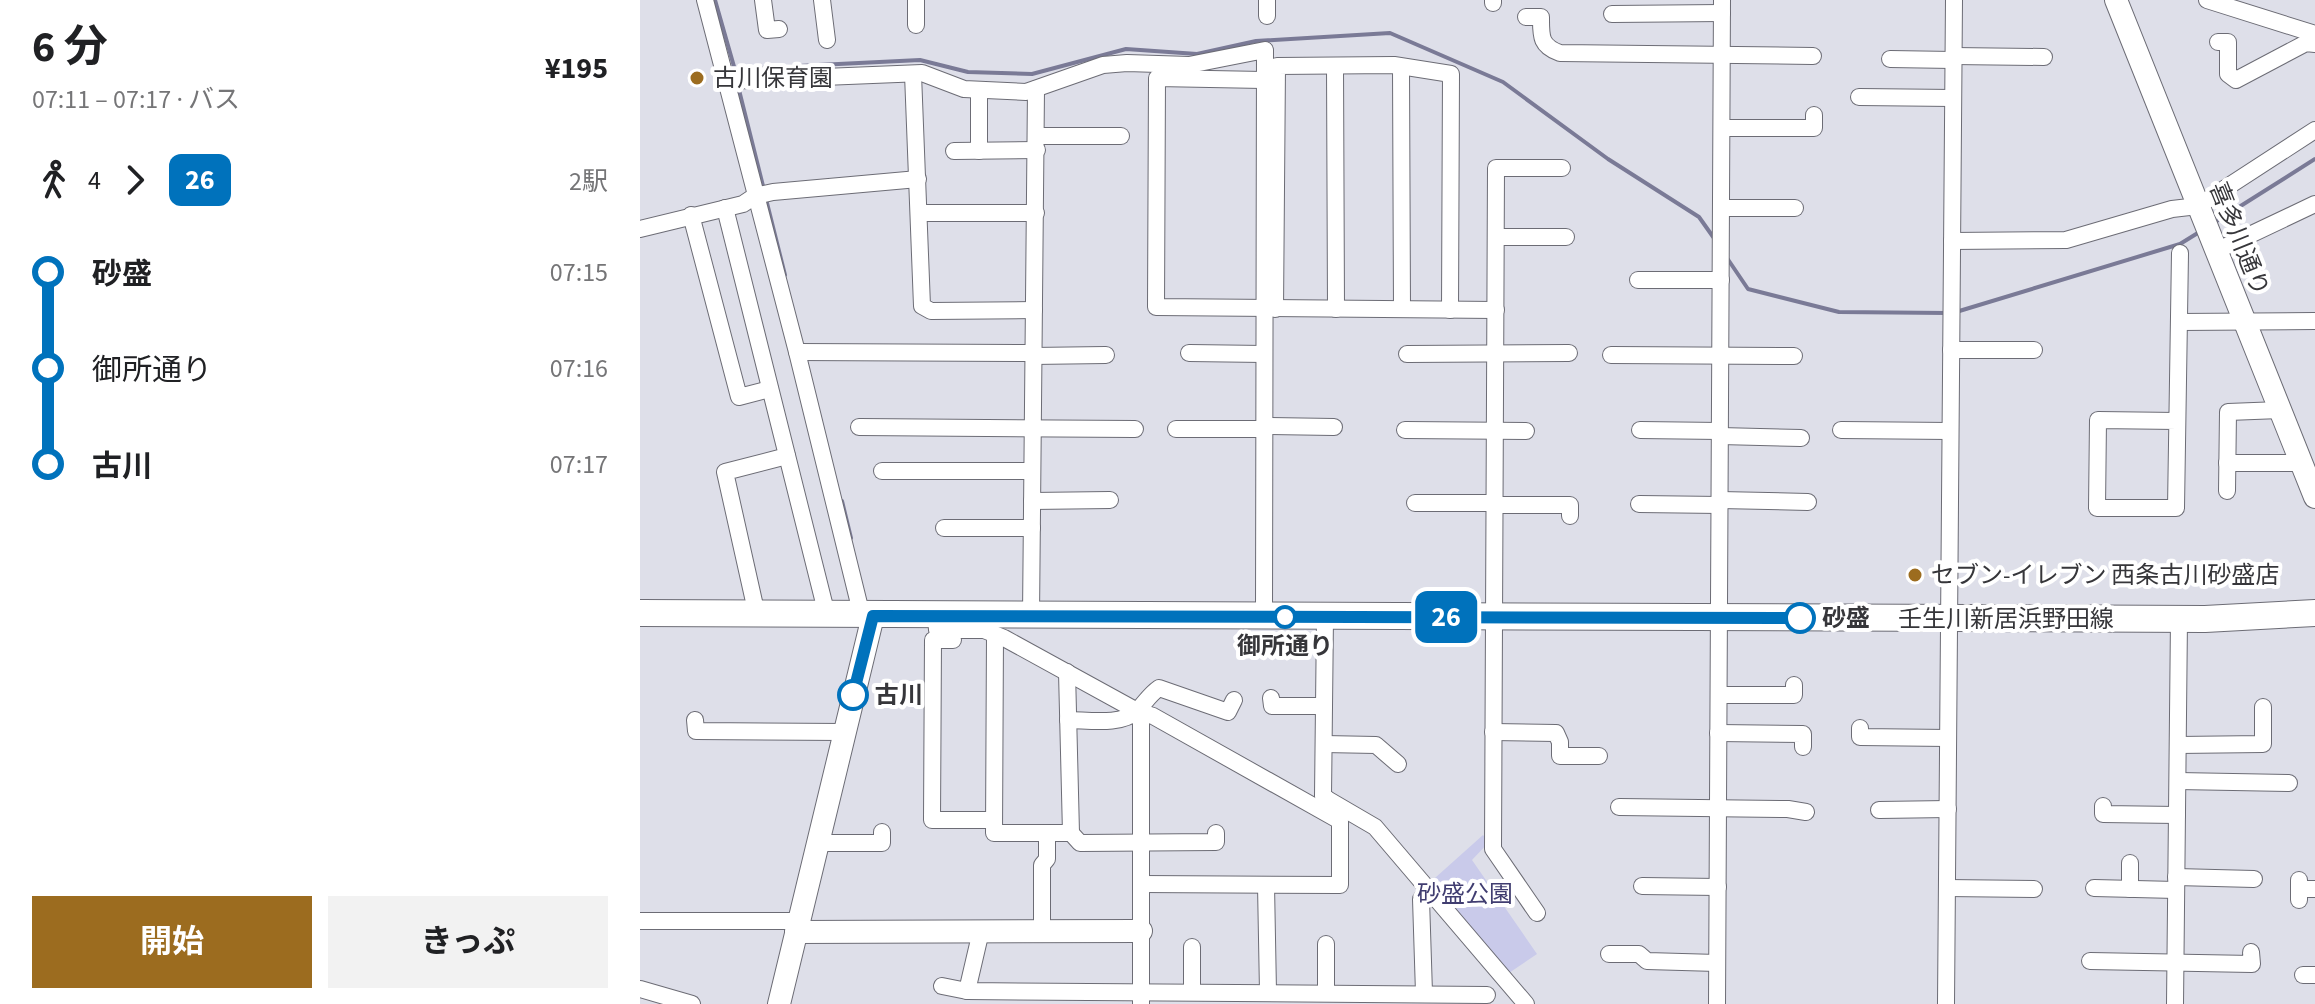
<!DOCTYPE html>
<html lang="ja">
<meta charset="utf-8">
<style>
body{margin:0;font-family:"Source Sans 3","Noto Sans JP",sans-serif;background:#f2f2f2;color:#202124;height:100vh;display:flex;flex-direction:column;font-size:30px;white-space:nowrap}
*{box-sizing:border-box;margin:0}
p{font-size:26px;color:#757577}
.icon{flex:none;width:44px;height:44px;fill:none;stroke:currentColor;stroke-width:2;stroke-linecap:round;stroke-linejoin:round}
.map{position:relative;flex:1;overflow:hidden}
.details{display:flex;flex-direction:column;background:#fff;width:640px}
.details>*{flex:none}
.badge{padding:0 16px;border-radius:12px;font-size:28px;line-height:52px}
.map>.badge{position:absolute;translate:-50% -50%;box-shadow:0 0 0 4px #fff}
.legs{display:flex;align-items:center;gap:12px;height:88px;padding:0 32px;font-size:26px}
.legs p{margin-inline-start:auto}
.headline{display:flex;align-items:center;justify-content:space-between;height:136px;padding:0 32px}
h1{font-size:44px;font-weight:700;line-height:60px}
.cta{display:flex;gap:16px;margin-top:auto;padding:16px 32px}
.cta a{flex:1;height:92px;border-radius:0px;background:#9c6c1f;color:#fff;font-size:32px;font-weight:700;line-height:92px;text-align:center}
.cta a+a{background:#f2f2f2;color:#202124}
ul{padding:0 32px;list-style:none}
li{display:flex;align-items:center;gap:28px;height:96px;font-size:30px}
li i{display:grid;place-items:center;width:12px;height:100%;margin:0 10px;background:currentColor}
li i::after{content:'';width:20px;height:20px;margin:-10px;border:6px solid;border-radius:50%;background:#fff}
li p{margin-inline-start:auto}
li:first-child i{background:linear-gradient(#0000 50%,currentColor 0)}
li:last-child i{background:linear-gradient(currentColor 50%,#0000 0)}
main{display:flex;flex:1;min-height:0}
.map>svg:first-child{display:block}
.green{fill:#c9caea}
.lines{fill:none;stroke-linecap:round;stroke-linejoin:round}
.stream{stroke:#7a7a96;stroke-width:4}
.street-casing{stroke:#6c6c75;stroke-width:18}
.secondary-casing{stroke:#6c6c75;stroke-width:24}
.primary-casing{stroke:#6c6c75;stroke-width:28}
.street{stroke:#fff;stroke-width:16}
.secondary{stroke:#fff;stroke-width:22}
.primary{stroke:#fff;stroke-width:26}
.line-1-casing{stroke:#fff;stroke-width:18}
.line-1{stroke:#0072bc;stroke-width:12}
.poi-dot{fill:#9c6c1f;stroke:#fff;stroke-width:3}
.stop-1-dot{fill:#fff;stroke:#0072bc;stroke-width:4}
.labels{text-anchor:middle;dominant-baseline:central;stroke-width:8;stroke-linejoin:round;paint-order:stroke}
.poi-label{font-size:24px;fill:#36363a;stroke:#fff;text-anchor:start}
.street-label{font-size:24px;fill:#36363a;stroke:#fff}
.stop-label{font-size:24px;font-weight:bold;fill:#36363a;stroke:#fff;text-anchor:start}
.park-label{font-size:24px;fill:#403d70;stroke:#fff}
</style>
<main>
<section class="details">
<div class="headline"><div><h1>6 分</h1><p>07:11 – 07:17 · バス</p></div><b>¥195</b></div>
<div class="legs"><svg class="icon" aria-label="walk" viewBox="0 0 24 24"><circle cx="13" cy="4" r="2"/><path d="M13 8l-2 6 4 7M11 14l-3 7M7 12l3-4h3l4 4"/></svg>4<svg class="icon" aria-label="forward" viewBox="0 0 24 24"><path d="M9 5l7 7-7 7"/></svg><b class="badge" style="background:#0072bc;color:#fff">26</b><p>2駅</p></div>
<ul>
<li><i style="color:#0072bc"></i><b>砂盛</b><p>07:15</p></li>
<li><i style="color:#0072bc"></i><span>御所通り</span><p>07:16</p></li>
<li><i style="color:#0072bc"></i><b>古川</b><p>07:17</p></li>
</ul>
<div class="cta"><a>開始</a><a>きっぷ</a></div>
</section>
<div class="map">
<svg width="1675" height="1004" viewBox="0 0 1675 1004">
<rect width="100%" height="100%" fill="#dedfe9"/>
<path class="green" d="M843,835L849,842L832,860L897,954L863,977L786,886Z"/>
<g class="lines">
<g class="stream">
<path d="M75,0L95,70"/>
<path d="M94,69L280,60L328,72L392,74L486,49L557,54L616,41L750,33L863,82L968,159L1059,217L1076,241"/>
<path d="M98,86L124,190"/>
<path d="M126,199L145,275"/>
<path d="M1572,224L1675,159"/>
<path d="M1087,258L1108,289L1199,312L1307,313"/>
<path d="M1316,312L1540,244L1561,231"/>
<path d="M202,501L211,538"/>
</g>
<defs>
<g id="street">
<path d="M65,0L157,352L222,616"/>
<path d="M123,0L127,30L139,29"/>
<path d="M182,0L187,40"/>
<path d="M276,0V25"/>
<path d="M853,0V3"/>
<path d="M1567,0L1675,34"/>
<path d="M972,14L1082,13"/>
<path d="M627,16V0"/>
<path d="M886,17H901C901,36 900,46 920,53L1173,56"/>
<path d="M1578,42H1588V74L1596,80L1666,43L1675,44"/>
<path d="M1313,56L1404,57"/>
<path d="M1250,59L1313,60"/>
<path d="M695,66L696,309"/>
<path d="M761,67L762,309"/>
<path d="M273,74L282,306L291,311L394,310"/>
<path d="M623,80L517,78L516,307L856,310"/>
<path d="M86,81L282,73L324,89L386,92L463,65L487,63L549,65L625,50L624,617"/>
<path d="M339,92V151"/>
<path d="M1219,97L1313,98"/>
<path d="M1082,128H1174V115"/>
<path d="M397,136H481"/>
<path d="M314,151L397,150"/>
<path d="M85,208L187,615"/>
<path d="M1081,208H1155"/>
<path d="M279,213H396"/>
<path d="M51,215L99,397L130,389"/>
<path d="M0,229L103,204L115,196L133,192L278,179"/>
<path d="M856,237H926"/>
<path d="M1312,241L1426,240L1532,209L1558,206L1675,130"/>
<path d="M1576,251L1675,204"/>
<path d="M998,280H1081"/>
<path d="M635,309L637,66L754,65L811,74L810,310"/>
<path d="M1539,322L1675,321"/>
<path d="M1311,350H1394"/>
<path d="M157,352L392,353"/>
<path d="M549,353L624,354"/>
<path d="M767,354L929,353"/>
<path d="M971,355L1154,356"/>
<path d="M392,356L466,355"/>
<path d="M1537,421L1458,420L1457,508H1536L1540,253"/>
<path d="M624,426L694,427"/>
<path d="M219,427L495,429"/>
<path d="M536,429H624"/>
<path d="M765,430L886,431"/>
<path d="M1000,430L1080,431"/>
<path d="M1201,430L1310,431"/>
<path d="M1080,436L1161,438"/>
<path d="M1587,463H1661"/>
<path d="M242,471H392"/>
<path d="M1587,491L1588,412L1640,410"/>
<path d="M1080,500L1168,502"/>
<path d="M392,501L470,500"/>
<path d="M775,503H854"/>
<path d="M999,504L1080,505"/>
<path d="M854,505H930V516"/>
<path d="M304,528H392"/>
<path d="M117,615L85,472L147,456"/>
<path d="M296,616L297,630H344L364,638L497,711L513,716L700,821V885L501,884"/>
<path d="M391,616L396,89"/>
<path d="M355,635L354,833H431L440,843L576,842V833"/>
<path d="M313,640H293L292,820H354"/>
<path d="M427,672L431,833"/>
<path d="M1079,695H1154V685"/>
<path d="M631,698L632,706H684"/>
<path d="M497,711L501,723V1004"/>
<path d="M55,720L56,731L203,732"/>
<path d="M428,720C448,720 481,726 497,711C505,703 509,695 519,688L588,712L594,700"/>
<path d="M1220,728V737L1308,738"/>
<path d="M853,732L916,733L920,742V756H959"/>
<path d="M1078,733L1163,734V747"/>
<path d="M684,744L736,745L758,764"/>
<path d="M1538,745L1623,744V707"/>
<path d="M1538,781L1649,783"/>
<path d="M687,799L735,827L886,1004"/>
<path d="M684,805L687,799L683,796L685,617"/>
<path d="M1463,806V814L1537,815"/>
<path d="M979,807L1148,809L1166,812"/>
<path d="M1239,810L1308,809"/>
<path d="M176,843H242V832"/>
<path d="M1536,877L1614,879"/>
<path d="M626,885L628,992"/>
<path d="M1002,886L1078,887"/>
<path d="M1307,888L1394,889"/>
<path d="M1454,888L1536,890"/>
<path d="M1490,889V863"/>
<path d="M1659,889H1675"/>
<path d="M1659,900V880"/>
<path d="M897,913L853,849L856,168H922"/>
<path d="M0,921H158"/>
<path d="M402,931V865L407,859V833"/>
<path d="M686,944V992"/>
<path d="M552,947V992"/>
<path d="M969,954H999L1007,961L1077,963"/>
<path d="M1450,961L1612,964L1611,952"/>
<path d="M1663,975H1675"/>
<path d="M302,986L327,991L847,995"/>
<path d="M0,989L52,1004"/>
<path d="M327,991L341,931"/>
<path d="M784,993L781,899L789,890"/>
<path d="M1077,1004L1082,0"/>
<path d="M1306,1004L1314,0"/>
<path d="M1535,1004L1539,619"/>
</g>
<g id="secondary">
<path d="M1476,0L1675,497"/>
<path d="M156,932L501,931"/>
<path d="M139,1004L233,616"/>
</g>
<path id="primary" d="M0,613L1565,619L1675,613"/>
</defs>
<use href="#street" class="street-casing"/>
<use href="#secondary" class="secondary-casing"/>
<use href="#primary" class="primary-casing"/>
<use href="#street" class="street"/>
<use href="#secondary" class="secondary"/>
<use href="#primary" class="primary"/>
</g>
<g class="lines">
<defs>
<path id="line-1" d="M213,695L233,616L1160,618"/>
</defs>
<use href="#line-1" class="line-1-casing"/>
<use href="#line-1" class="line-1"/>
</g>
<g class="poi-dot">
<circle cx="57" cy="78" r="8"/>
<circle cx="1275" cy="575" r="8"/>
</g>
<g class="stop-1-dot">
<circle cx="645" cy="617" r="10"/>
<circle cx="1160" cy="618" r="14"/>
<circle cx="213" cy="695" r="14"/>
</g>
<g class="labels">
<g class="poi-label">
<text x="73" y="78">古川保育園</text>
<text x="1291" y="575">セブン-イレブン 西条古川砂盛店</text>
</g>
<g class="street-label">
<text transform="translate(1599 239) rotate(68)">喜多川通り</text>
<text x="1366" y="619">壬生川新居浜野田線</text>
</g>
<g class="stop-label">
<text x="1182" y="618">砂盛</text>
<text x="645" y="646" text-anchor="middle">御所通り</text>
<text x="235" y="695">古川</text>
</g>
<g class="park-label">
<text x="825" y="894">砂盛公園</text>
</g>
</g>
</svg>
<b class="badge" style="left:806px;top:617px;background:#0072bc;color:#fff">26</b>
</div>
</main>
